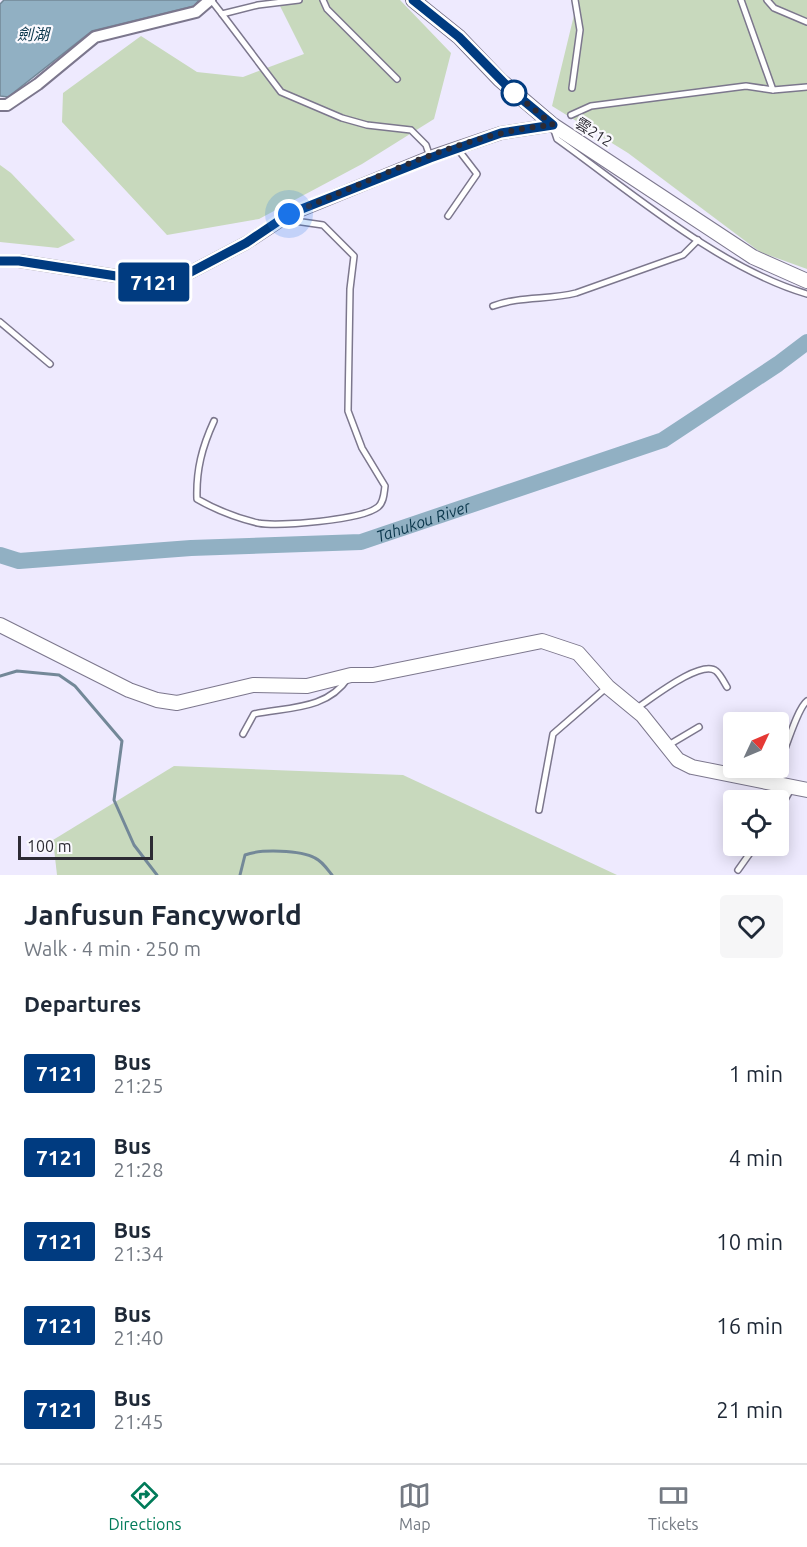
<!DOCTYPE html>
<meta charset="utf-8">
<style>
body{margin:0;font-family:Ubuntu,"Noto Sans TC",sans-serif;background:#f6f6f7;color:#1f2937;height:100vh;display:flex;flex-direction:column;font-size:22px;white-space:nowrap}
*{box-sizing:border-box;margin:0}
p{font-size:20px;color:#747a83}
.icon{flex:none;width:33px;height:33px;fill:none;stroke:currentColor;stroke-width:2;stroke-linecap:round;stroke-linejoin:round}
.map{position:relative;height:875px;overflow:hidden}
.drawer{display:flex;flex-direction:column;background:#fff;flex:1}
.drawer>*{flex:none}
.badge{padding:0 12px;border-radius:4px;font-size:21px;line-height:39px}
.needle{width:39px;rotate:46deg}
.tools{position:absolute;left:723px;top:712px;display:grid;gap:12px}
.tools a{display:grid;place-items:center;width:66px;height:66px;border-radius:6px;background:#fff;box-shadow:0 3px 15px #0003;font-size:30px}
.scale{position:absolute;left:18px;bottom:15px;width:135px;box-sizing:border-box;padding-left:6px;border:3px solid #2d2b34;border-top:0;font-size:16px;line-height:21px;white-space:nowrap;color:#2d2b34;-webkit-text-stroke:4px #faf9fe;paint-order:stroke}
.you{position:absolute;width:30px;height:30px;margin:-15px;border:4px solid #fff;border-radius:50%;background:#1a73e8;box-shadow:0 0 0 9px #1a73e833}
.map>.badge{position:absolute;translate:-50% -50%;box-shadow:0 0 0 3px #fff}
h2{padding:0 24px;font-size:22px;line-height:54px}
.round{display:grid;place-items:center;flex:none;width:63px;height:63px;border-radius:6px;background:#f6f6f7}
.head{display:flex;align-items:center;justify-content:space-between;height:102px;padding:0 24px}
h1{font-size:28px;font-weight:700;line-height:45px}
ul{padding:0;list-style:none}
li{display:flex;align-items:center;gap:18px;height:84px;padding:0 24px}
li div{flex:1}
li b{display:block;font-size:22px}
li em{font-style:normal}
li .badge{min-width:66px;font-weight:700;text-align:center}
.menu{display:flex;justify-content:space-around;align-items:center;height:84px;border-top:2px solid #e0e1e3;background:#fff;font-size:16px;color:#747a83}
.menu a{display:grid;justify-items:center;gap:3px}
.menu .on{color:#007b59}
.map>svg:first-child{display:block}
.green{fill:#c8d9bd}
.water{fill:#91b0c3;stroke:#738898;stroke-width:1.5}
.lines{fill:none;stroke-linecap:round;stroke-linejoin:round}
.stream{stroke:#738898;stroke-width:3}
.river{stroke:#91b0c3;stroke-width:16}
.service-casing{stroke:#7c778d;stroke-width:8}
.minor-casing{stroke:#7c778d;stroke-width:14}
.tertiary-casing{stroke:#7c778d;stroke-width:16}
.service{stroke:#fff;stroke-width:5}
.minor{stroke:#fff;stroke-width:10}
.tertiary{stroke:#fff;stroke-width:14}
.line-casing{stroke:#fff;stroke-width:14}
.line{stroke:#003b80;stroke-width:9}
.walk{stroke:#2d2b34;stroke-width:6;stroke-dasharray:0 10.8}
.stop-dot{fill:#fff;stroke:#003b80;stroke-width:3}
.labels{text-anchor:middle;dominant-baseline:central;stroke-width:4.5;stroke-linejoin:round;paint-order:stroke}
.street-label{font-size:15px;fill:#2d2b34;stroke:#faf9fe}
.water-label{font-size:16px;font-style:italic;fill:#0b374c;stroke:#faf9fe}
</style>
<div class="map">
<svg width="807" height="875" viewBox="0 0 807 875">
<rect width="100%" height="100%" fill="#eeeafe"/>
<g class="green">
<path d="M277,0H400L451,53L434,119L362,164L259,219L167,235L62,122L63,93L141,36L197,72L243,77L304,54Z"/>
<path d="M572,0H807V269L760,252L628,153L552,106L575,11Z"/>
<path d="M0,165L11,173L75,240L58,248L0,242Z"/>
<path d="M174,766L403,775L617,875H57L53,840Z"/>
</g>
<path class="water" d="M4,0H199L194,6L92,31L8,97L0,96V4Z"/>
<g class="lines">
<g class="stream">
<path d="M0,676L17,671L59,675L75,686L122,741L114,800L134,845L157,875"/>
<path d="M240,875L245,855C260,849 301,850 315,858C322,861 328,870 332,875"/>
</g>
<path class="river" id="s1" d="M0,555L19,561L191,548L361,542L663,440L778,364L807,342"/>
<defs>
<g id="service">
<path d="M211,0L222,14L258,5L299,0"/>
<path d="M323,0L327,9L397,79"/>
<path d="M741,0L773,90"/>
<path d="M767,0L774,8L807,22"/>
<path d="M222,14L281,92L342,118L367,125L411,130L426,145L430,157"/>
<path d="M572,88L580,30L575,0"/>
<path d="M571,115L591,106L746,86L773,90L807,87"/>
<path d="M554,130L557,139C631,192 719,268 807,294"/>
<path d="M448,216L477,174L457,148"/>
<path d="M493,306C520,296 549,300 576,293L683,255L698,240"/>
<path d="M0,322L50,364"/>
<path d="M214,421C202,447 196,470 197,499C216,510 237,518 258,523C278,527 362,520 378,507C384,502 384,493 385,486L362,448L348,411L350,289L354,256L323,225L295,221L290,216"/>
<path d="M637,708C651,699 701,659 716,671C720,674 724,682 727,687"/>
<path d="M243,734L254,714C288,707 327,710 348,678"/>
<path d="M667,746L699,727"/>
<path d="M778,767C785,752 797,708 807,701"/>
<path d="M772,783L778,768"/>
<path d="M539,810L553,734L606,688"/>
<path d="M778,812L791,789"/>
<path d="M738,870L755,846"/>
</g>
<g id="minor">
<path d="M0,105H7L38,84L95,37L196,12L210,0"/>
<path d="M0,261H19L168,284L246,243L289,215L430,157L501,133L553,125"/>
</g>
<g id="tertiary">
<path d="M413,0L459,37L500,80L553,125L753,257L807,281"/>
<path d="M0,625L129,690L157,700L177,703L253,685L307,686L351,675H373L542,641L578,653L608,687L642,715L678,760L692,767L807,790"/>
</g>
</defs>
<use href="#service" class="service-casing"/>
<use href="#minor" class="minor-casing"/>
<use href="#tertiary" class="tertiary-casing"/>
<use href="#service" class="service"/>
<use href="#minor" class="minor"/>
<use href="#tertiary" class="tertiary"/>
</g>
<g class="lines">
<defs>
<path id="line" d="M0,261H19L168,284L246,243L289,214L430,158L501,133L553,125L512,91L459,37L413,0"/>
</defs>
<use href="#line" class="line-casing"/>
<use href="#line" class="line"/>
<path class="walk" d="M289,214C372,181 464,132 553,125L512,91L514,93"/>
</g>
<circle class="stop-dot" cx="514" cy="93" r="12"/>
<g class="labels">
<g class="street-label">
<text transform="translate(594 132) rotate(32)">雲212</text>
</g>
<g class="water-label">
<text x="33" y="34">劍湖</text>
<text stroke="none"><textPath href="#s1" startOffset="428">Tahukou River</textPath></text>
</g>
</g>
</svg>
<div class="tools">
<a><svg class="needle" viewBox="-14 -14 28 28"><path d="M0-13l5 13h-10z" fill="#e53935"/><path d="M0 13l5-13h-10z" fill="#747a83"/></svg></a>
<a><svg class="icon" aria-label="locate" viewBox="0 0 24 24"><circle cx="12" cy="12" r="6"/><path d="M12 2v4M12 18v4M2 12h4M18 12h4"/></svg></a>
</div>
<div class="scale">100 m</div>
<div class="you" style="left:289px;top:214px"></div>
<b class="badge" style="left:154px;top:282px;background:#003b80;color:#fff">7121</b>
</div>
<section class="drawer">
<div class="head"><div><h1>Janfusun Fancyworld</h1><p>Walk · 4 min · 250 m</p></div><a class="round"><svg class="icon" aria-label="heart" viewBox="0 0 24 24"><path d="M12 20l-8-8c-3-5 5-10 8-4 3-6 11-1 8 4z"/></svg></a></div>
<h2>Departures</h2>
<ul>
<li><span class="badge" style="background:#003b80;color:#fff">7121</span><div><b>Bus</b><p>21:25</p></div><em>1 min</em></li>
<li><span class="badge" style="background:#003b80;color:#fff">7121</span><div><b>Bus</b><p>21:28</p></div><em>4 min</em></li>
<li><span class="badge" style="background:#003b80;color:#fff">7121</span><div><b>Bus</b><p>21:34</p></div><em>10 min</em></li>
<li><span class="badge" style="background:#003b80;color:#fff">7121</span><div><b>Bus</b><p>21:40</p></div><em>16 min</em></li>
<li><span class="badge" style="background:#003b80;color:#fff">7121</span><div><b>Bus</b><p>21:45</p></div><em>21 min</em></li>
</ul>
</section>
<nav class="menu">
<a class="on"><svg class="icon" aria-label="directions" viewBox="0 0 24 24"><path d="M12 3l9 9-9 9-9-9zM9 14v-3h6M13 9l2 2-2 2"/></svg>Directions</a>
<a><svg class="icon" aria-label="map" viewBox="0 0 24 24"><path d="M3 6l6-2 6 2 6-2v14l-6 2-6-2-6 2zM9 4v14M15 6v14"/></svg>Map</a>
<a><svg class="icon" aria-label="tickets" viewBox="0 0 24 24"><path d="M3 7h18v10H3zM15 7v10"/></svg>Tickets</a>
</nav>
